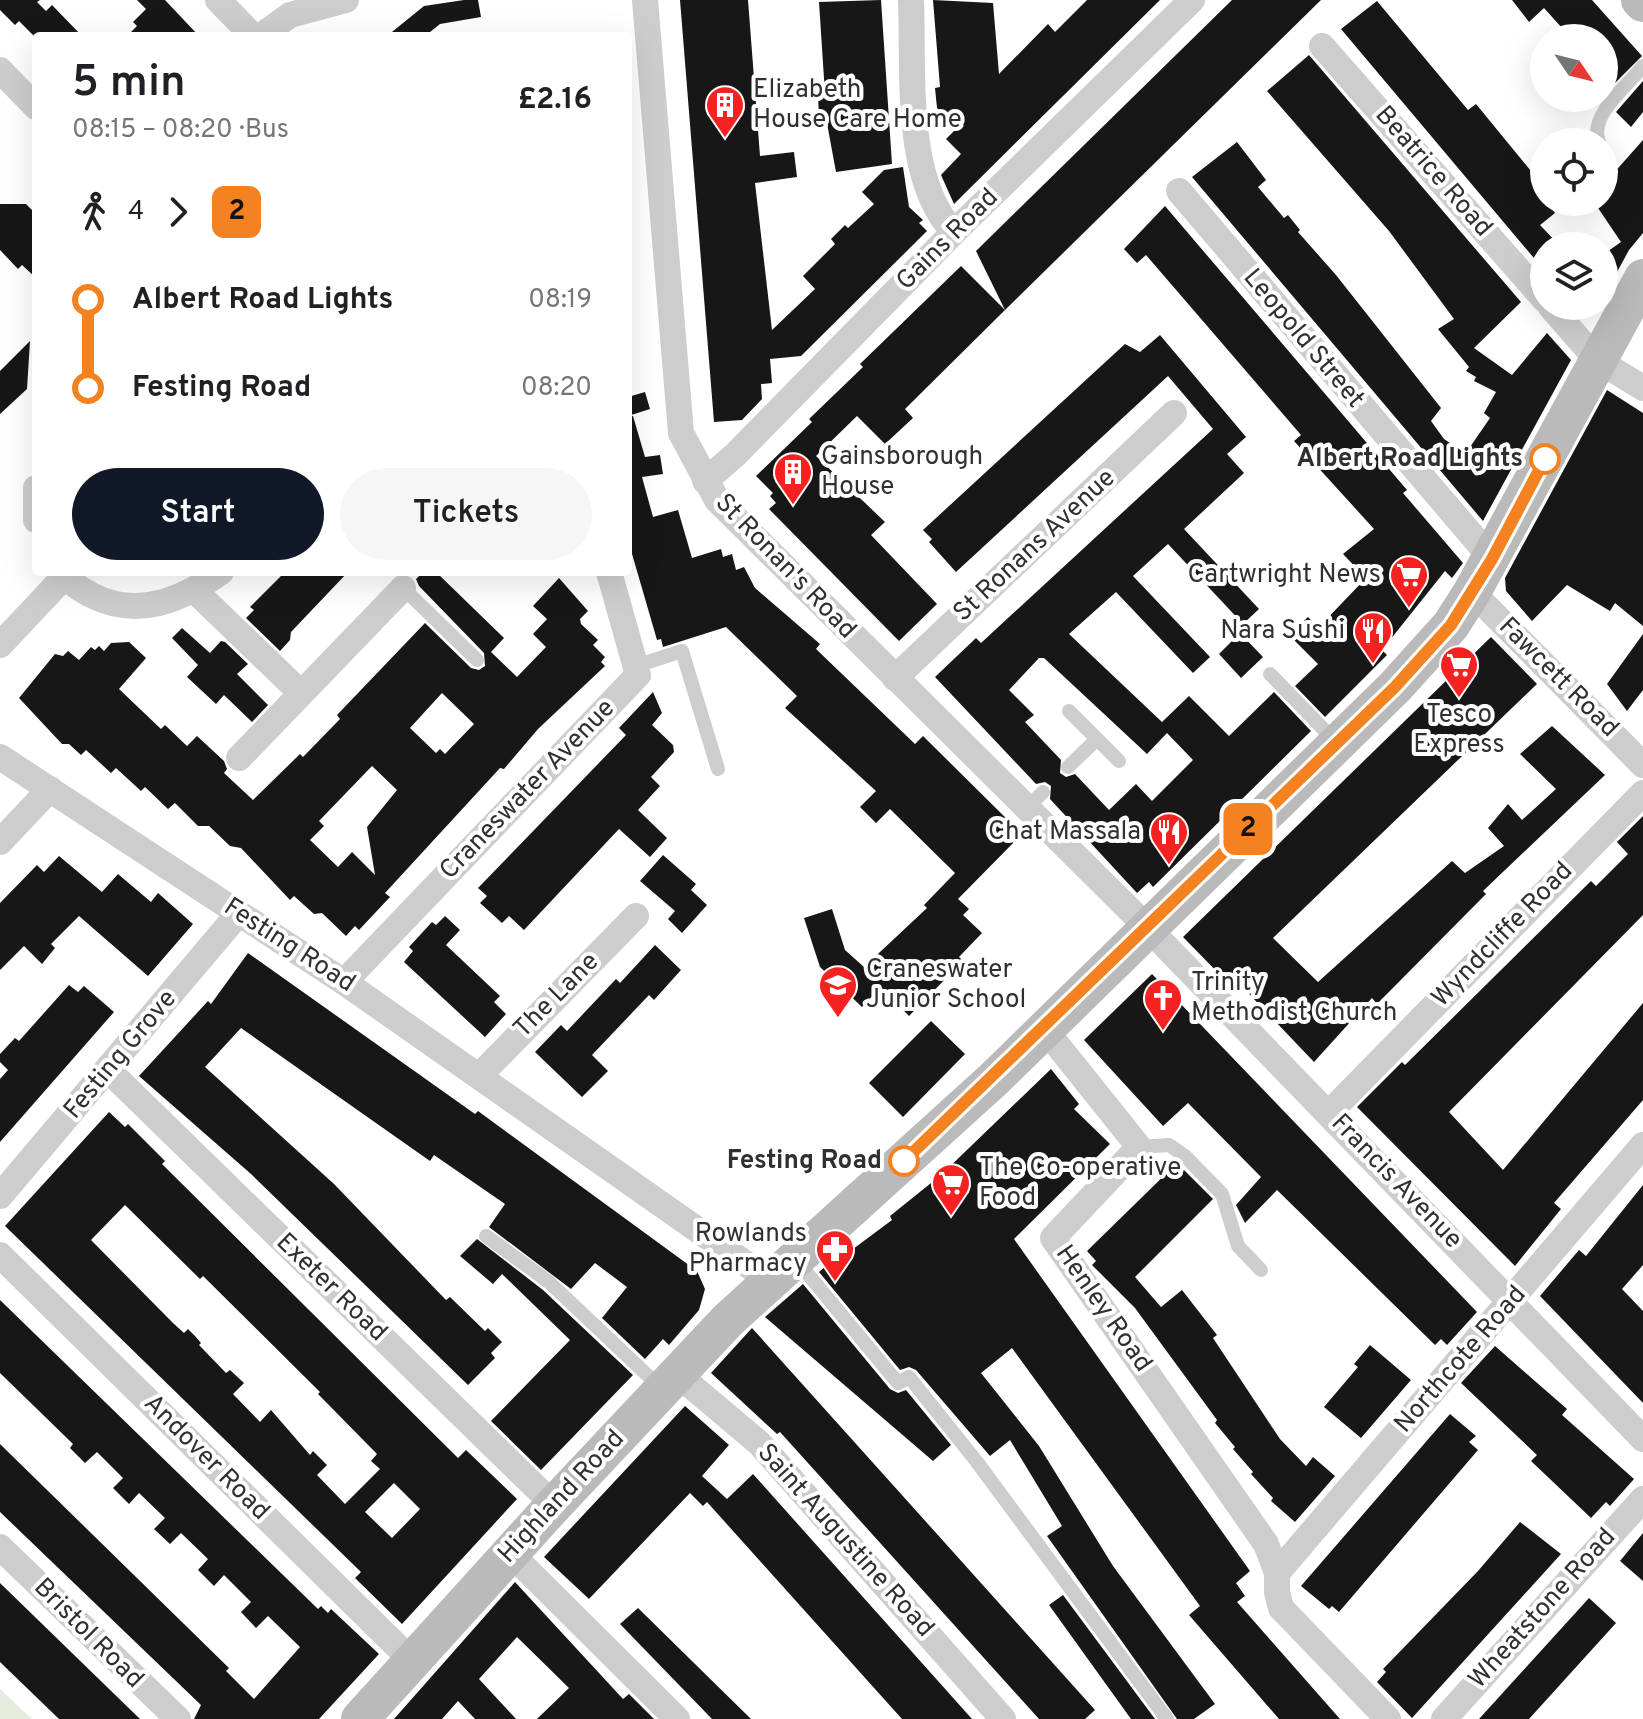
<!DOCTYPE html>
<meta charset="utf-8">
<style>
body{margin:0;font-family:Overpass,sans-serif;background:#f6f6f6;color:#202124;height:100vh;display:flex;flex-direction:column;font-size:30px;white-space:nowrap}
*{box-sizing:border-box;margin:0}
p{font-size:26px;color:#757577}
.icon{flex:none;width:44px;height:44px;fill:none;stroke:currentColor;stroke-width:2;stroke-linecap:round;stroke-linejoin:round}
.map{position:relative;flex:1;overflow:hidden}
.sheet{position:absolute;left:32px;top:32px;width:600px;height:544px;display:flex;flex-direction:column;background:#fff;border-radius:8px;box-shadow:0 8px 32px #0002}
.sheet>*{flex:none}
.badge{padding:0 16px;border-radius:12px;font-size:28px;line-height:52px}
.needle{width:52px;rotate:125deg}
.tools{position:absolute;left:1530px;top:24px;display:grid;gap:16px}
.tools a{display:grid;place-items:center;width:88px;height:88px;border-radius:50%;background:#fff;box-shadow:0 8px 32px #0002;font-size:40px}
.map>.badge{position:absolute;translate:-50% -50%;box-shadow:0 0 0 4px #fff}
.legs{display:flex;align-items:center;gap:12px;height:88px;padding:0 40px;font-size:26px}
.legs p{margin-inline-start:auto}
.headline{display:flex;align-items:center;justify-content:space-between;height:136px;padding:0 40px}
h1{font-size:44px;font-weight:600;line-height:60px}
.button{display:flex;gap:16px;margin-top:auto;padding:16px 40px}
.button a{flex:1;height:92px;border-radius:48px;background:#111827;color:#fff;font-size:32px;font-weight:600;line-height:92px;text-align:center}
.button a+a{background:#f6f6f6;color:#202124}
ul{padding:0 40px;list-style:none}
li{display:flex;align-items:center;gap:28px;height:88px;font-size:30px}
li i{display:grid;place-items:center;width:12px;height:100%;margin:0 10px;background:currentColor}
li i::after{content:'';width:20px;height:20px;margin:-10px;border:6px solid;border-radius:50%;background:#fff}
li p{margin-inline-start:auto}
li:first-child i{background:linear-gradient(#0000 50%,currentColor 0)}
li:last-child i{background:linear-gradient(currentColor 50%,#0000 0)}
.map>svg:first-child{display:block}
.green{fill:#e5eedc}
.building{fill:#171717;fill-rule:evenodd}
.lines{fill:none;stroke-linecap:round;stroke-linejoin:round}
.lane{stroke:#cdcdcd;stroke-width:14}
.street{stroke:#cdcdcd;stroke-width:26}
.secondary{stroke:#bababa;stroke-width:38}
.line-1-casing{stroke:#fff;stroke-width:18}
.line-1{stroke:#f58220;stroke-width:12}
.stop-1-dot{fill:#fff;stroke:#f58220;stroke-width:4}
.labels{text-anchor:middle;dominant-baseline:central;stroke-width:8;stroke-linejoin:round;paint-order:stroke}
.poi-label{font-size:26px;fill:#303030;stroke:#fff;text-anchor:start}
.street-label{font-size:26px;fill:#303030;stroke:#fff}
.stop-label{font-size:26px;font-weight:bold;fill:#303030;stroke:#fff;text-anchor:end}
</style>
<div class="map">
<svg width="1643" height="1719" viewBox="0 0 1643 1719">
<rect width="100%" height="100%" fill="#fff"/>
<path class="green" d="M0,1689L32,1719H0Z"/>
<g class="building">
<path d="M0,0H40L37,2L46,11L52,5L82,36H34L19,21L15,25L0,10Z"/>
<path d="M137,0H165L199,36H127L137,26L133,22L146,9Z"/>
<path d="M464,0H478L481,17L440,24L425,36H387L424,6Z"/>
<path d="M680,0H748L760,156L794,152L797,177L755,183L772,330L815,289L803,276L835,244L831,239L845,225L848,228L874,204L862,192L884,170L903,167L909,207L923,220L919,223L927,231L801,356L770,359L772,383L761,384L762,399L742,420L714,422Z"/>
<path d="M881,0L892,164L836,172L826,118H819L818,95L825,94L819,2Z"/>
<path d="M933,0L993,3L999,74L1048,24L1055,32L1087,0H1160L954,204L941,175L961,154L946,139L957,128L937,108L935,88L940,87Z"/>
<path d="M1232,0H1321L1005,310L976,251Z"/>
<path d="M1512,0H1592L1642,56L1607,91L1604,87V38H1571L1544,8L1529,22Z"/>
<path d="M1377,1L1468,110L1476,104L1544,187V202H1551L1549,205L1555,213L1540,225L1560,246H1544V270L1341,29Z"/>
<path d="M1309,55L1521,302L1474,348L1512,375L1547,333L1571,360L1483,521L1192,177L1237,142L1266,180L1258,187L1284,218L1288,215L1300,230L1298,232L1336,275L1441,408L1431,421L1444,439L1462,451L1467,445L1470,447L1490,418L1484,413L1496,392L1474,381L1476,377L1466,371L1469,367L1438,329L1454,319L1389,231L1267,91Z"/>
<path d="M1643,81V112L1631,127L1616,112Z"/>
<path d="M1643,140V233L1629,250L1604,296V254L1621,242L1594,202H1604V184Z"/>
<path d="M0,204H26L32,210L36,219V278L22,265L18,269L0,250Z"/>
<path d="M1165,206L1407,490L1403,493L1463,563L1452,578L1445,571L1382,650L1387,655L1325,717L1295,686L1318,664L1289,635L1308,617L1318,628L1366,578L1343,554L1374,529L1294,441L1301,435L1146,255L1137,263L1124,249Z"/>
<path d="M961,266L1005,310L905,409L913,418L885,444L857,416L816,456L885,522L871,535L937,604L899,641L769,509L776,503L770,496L773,493L756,476L812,422L809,419L863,367L860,364Z"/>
<path d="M1160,335L1246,437L1227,454L1244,473L1184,529L1259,609L1243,624L1168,544L1133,576L1210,657L1193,673L1116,592L1069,634L1162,722L1189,696L1229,736L1274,692L1311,731L1153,887L1149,882L1137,893L1050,799L1051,786L1045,782L1036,784L935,677L976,638L981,643L1213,429L1168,376L956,572L929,542L932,539L923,530L1125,344L1140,352ZM1039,658H1044L1147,754L1167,733L1193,760L1152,801L1136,784L1109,810L1075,774L1066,777L1060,773L1061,760L1025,722L1034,715L1009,690Z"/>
<path d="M30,341L27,389L0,414V371Z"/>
<path d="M1607,390L1643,413V626L1615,603L1610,611L1567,585L1532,621L1506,591L1505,578Z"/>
<path d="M645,392L650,409L628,416V397Z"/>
<path d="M633,416L645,457L660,455L663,474L642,477L653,517L678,510L692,558L721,549L723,557L732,554L736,570L744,567L755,588L820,644L816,649L915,744L923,736L1022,834L958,899L969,909L963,915L982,933L959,957L963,961L909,1016L881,987L862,1007L820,967L804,918L832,909L845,950L864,967L927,908L924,905L955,873L890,809L876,823L860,807L876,791L785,708L797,696L726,627L663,647L661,639L657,640L628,540V417Z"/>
<path d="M285,572H348L291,632L290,640L280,651L246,618L254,610L250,607Z"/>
<path d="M423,572H436L504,638L491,652L517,677L546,647L533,634L547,619L533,606L559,578L588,611L580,619L581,624L598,640L593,645L605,657L601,662L605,666L538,729L504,769L500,768L385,893L390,897L359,930L355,926L346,936L322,913L314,914L294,896L290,900L241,848L230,846L209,826H198L175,803L168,809L145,787L141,791L116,768L111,773L86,750L81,755L69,744H62L19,698L55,654L63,656L68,651L79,660L91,647L95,650L99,646L104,651L111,643L129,642L146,658L119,689L161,729L165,725L187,746L197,736L224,761L227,769L224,773L253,800L300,754L303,757L340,719L337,715L425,623L471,668L479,670L485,666L484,653L419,586L416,579ZM442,693L474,724L445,754L440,749L436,753L410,728ZM372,766L397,790L367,827L375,875L352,852L338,867L310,840L324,826L319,821Z"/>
<path d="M182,628L210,653L221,641L225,642L248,664L237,674L268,705L252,722L224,695L216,704L187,677L198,665L172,638Z"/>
<path d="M1240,633L1263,657L1241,678L1219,654Z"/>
<path d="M1643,634V690L1627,711L1607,684Z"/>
<path d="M1491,637L1537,684L1273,938L1318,982L1452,861L1465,873L1504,846L1488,828L1508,804L1522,820L1556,789L1520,754L1552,726L1605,775L1483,891L1486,894L1377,1004L1372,998L1314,1062L1233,977L1227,982L1183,937Z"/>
<path d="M653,692L662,713L652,725L673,745L674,752L651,777L660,786L638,810L667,838L650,857L619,829L524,930L509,916L502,923L480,903L487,896L478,888L626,735L619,728Z"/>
<path d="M1643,816V915L1449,1112L1503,1170L1643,1003V1100L1554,1203L1561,1209L1515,1266L1357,1107L1402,1062L1405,1065L1591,881L1596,886L1628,854L1617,842Z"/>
<path d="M663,855L696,884L691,890L707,905L682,933L668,919L675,911L640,881Z"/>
<path d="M59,856L102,892L118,874L151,902L158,893L193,924L148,976L79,916L51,944L55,948L42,964L24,946L0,970V903L37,865L44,872Z"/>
<path d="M445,916L460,930L446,945L500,996L494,1002L506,1014L485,1037L404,962L413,951L409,947L432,922L436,925Z"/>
<path d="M655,945L681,970L654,1000L649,995L592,1055L608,1071L582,1097L535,1052L561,1025L567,1031L616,979L620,983Z"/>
<path d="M248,953L475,1114L478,1111L697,1271L705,1289L699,1310L669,1345L663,1339L645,1359L602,1318L627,1287L595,1263L571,1289L489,1227L505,1204L434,1155L430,1161L241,1028L205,1067L334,1184L446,1300L450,1297L485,1331L488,1328L502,1342L491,1353L495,1358L468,1385L251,1174L139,1076L208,1001L211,1004Z"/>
<path d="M1152,974L1477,1312L1447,1345L1441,1339L1435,1345L1277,1190L1245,1223L1236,1205L1261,1177L1188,1103L1163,1126L1084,1040Z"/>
<path d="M69,985L78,992L84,986L114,1012L0,1142V1079L8,1070L0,1062V1054L15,1038L19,1041Z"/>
<path d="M931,1021L965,1054L903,1117L869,1083Z"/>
<path d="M1051,1069L1079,1104L1074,1109L1110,1144L1014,1239L1250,1571L1236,1583L1245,1596L1237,1602L1340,1719H1279L1189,1615L1200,1606L1012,1348L981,1373L1039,1446L1113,1566L1215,1704L1194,1719H1177L1047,1536L1062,1526L1010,1440L990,1456L916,1370L909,1367L900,1370L819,1272L842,1252L845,1255L892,1220L890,1216L941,1175Z"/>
<path d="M109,1112L125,1127L128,1124L165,1161L162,1164L458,1458L466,1450L517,1499L402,1624L355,1578L361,1572L5,1226ZM125,1205L200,1279L203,1276L320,1392L318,1394L377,1454L371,1461L380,1469L345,1504L317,1475L327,1465L313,1451L310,1455L271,1410L260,1422L233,1394L244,1383L230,1370L226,1373L199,1345L201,1343L195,1336L188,1329L184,1333L173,1323L91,1240ZM394,1483L420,1509L392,1538L365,1512Z"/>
<path d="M1177,1163L1213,1199L1135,1277L1161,1307L1182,1290L1217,1335L1213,1338L1280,1439L1306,1466L1313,1457L1335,1476L1295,1522L1271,1501L1273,1498L1251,1474L1253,1472L1233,1449L1235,1447L1215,1423L1217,1420L1135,1308L1092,1265L1096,1261L1087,1251Z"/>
<path d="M1643,1185V1265L1622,1289L1643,1311V1403L1540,1296L1579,1250L1586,1256Z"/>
<path d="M477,1239L543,1290L633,1375L541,1470L491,1421L570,1340L502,1274L493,1284L460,1256Z"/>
<path d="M803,1284L890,1389L898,1393L906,1390L951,1445L933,1461L765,1317Z"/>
<path d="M0,1300L318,1609L321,1606L328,1613L331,1609L379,1654L319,1719H194L201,1705L0,1512V1444L229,1668L226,1671L254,1699L300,1647L268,1616L256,1628L241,1612L251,1602L224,1575L214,1586L198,1570L208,1559L181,1533L170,1544L154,1529L165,1518L139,1493L129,1504L113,1488L123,1478L97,1452L85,1463L70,1448L73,1444L0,1373Z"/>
<path d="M752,1328L1095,1710L1085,1719H1039L780,1432L777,1434L711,1373Z"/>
<path d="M1370,1345L1411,1380L1361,1438L1324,1407L1358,1367L1354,1364Z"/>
<path d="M1495,1346L1567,1409L1562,1415L1634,1479L1610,1506L1606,1502L1591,1518L1531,1461L1537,1455L1461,1383Z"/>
<path d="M685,1406L729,1445L702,1476L727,1499L753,1474L972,1719H902L707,1502L703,1506L690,1493L589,1599L544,1557Z"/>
<path d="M1450,1414L1476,1436L1469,1442L1478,1450L1339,1612L1332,1606L1329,1609L1301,1586Z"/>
<path d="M1520,1522L1561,1554L1412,1718L1377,1682L1386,1672L1383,1669L1478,1571Z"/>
<path d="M1643,1533V1581L1620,1561Z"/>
<path d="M515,1582L623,1699L629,1694L654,1719H537L569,1688L517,1637L479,1679L516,1719H475L458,1701L442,1719H394Z"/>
<path d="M0,1583L140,1719H59L0,1662Z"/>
<path d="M1063,1595L1155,1719H1131L1049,1605Z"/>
<path d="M1589,1598L1616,1623L1529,1719H1479Z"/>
<path d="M638,1608L751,1719H712L620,1624Z"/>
</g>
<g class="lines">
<g class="lane">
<path d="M1599,142C1588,115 1628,86 1643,66"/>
<path d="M403,588L477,660"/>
<path d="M636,666L682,651L718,769"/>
<path d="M1270,674L1337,743"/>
<path d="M1069,711L1119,761"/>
<path d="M1068,767L1097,739"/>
<path d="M1027,808L1043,792"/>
<path d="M1139,1147L1169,1145L1185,1156L1222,1194L1238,1246L1261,1270"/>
<path d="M486,1236L549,1282L661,1388"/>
<path d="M797,1261L898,1383L909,1377L977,1462L1167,1719"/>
</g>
<g class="street">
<path d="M218,0L253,36"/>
<path d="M645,0L681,433L717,500L1147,927L1643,1439"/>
<path d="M911,0C914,69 903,180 954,232"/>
<path d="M261,36L290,15L346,0"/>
<path d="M1322,46L1544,299"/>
<path d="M0,70L36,107"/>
<path d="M1179,191L1492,559"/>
<path d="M1550,306L1597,360L1643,388"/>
<path d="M705,481L735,455L954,232L1192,0"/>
<path d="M36,488V520"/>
<path d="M61,572C68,582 80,589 91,595C138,619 182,600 221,572"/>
<path d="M195,591L301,693"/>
<path d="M1472,592L1643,765"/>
<path d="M0,645L64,577"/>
<path d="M895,678L1174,413"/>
<path d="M0,757L344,982L769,1280"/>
<path d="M239,758L403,588"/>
<path d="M0,842L50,789"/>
<path d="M344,982L638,675L609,572"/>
<path d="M1043,1027L1139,1147L1053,1238L1266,1544L1277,1573V1592L1281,1608L1388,1719"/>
<path d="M109,1071L554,1505"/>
<path d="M479,1076L636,916"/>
<path d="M1330,1112L1643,793"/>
<path d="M0,1196L239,913"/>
<path d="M0,1255L412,1661"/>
<path d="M676,1373L759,1443L1003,1719"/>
<path d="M0,1547L178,1719"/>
<path d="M510,1553L677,1719"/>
<path d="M1277,1573L1643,1145"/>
<path d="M1444,1719L1643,1499"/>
</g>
<g class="secondary">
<path d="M1640,0L1643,3"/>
<path d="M360,1719L554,1505L728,1320L994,1079L1395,687L1451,625L1472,592L1643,278"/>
</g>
</g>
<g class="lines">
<defs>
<path id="line-1" d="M904,1161L1395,687L1451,625L1492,559L1545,459"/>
</defs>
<use href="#line-1" class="line-1-casing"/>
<use href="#line-1" class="line-1"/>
</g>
<defs>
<symbol id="building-pin" viewBox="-11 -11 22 30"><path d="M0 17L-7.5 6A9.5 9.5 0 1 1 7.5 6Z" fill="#f62222" stroke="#fff"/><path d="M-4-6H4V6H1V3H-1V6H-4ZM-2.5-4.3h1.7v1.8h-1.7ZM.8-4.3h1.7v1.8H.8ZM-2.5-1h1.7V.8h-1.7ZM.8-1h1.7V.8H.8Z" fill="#fff"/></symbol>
<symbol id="supermarket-pin" viewBox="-11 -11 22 30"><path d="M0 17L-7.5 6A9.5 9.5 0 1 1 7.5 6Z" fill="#f62222" stroke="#fff"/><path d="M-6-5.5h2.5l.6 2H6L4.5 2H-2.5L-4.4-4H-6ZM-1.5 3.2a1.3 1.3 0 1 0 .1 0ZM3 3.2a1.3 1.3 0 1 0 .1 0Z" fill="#fff"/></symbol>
<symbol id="restaurant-pin" viewBox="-11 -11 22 30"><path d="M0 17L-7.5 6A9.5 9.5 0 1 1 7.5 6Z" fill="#f62222" stroke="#fff"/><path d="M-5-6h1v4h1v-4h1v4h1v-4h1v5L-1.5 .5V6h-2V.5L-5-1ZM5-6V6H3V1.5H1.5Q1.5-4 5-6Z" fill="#fff"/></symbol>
<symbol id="school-pin" viewBox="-11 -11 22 30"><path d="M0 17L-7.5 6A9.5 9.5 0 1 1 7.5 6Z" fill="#f62222" stroke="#fff"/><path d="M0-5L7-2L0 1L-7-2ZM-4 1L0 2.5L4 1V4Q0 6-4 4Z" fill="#fff"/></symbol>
<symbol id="church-pin" viewBox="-11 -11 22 30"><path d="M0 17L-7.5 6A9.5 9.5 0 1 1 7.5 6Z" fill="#f62222" stroke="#fff"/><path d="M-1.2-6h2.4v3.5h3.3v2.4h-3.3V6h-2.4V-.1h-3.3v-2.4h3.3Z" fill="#fff"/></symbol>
<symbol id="pharmacy-pin" viewBox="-11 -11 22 30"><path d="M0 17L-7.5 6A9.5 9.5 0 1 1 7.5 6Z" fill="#f62222" stroke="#fff"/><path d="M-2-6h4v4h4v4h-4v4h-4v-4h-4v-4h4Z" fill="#fff"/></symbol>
</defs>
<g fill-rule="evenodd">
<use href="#building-pin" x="703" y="83" width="44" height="60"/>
<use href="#building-pin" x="771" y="450" width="44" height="60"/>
<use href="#supermarket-pin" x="1387" y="553" width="44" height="60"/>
<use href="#restaurant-pin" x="1351" y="609" width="44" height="60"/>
<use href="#supermarket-pin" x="1437" y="643" width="44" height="60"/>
<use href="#restaurant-pin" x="1147" y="810" width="44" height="60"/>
<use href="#school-pin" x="816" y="963" width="44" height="60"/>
<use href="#church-pin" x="1141" y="976" width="44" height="60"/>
<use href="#supermarket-pin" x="929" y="1161" width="44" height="60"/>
<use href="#pharmacy-pin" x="813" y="1227" width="44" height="60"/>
</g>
<g class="stop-1-dot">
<circle cx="1545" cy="459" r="14"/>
<circle cx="904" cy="1161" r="14"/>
</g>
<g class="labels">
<g class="poi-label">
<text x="753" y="90">Elizabeth<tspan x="753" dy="30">House Care Home</tspan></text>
<text x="821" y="457">Gainsborough<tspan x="821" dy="30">House</tspan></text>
<text x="1381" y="575" text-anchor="end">Cartwright News</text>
<text x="1345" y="631" text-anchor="end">Nara Sushi</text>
<text x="1459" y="715" text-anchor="middle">Tesco<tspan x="1459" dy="30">Express</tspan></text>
<text x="1141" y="832" text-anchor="end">Chat Massala</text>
<text x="866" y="970">Craneswater<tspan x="866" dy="30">Junior School</tspan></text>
<text x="1191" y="983">Trinity<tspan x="1191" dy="30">Methodist Church</tspan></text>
<text x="979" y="1168">The Co-operative<tspan x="979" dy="30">Food</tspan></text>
<text x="807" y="1234" text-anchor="end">Rowlands<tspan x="807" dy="30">Pharmacy</tspan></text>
</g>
<g class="street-label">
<text transform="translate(1433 172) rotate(49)">Beatrice Road</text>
<text transform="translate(948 240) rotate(-45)">Gains Road</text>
<text transform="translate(1303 339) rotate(50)">Leopold Street</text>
<text transform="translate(1035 546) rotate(-43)">St Ronans Avenue</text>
<text transform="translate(785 567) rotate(46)">St Ronan's Road</text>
<text transform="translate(1558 678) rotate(45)">Fawcett Road</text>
<text transform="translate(528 790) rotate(-46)">Craneswater Avenue</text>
<text transform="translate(1503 935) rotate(-46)">Wyndcliffe Road</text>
<text transform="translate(289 946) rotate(33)">Festing Road</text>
<text transform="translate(557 996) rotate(-45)">The Lane</text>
<text transform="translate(121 1055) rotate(-50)">Festing Grove</text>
<text transform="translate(1396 1182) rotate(46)">Francis Avenue</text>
<text transform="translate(331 1288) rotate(44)">Exeter Road</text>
<text transform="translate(1103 1309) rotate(55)">Henley Road</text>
<text transform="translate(1461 1360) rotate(-49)">Northcote Road</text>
<text transform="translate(206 1458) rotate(45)">Andover Road</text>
<text transform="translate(562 1497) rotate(-47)">Highland Road</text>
<text transform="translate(845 1541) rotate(48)">Saint Augustine Road</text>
<text transform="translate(1543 1609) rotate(-48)">Wheatstone Road</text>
<text transform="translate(88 1634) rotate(45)">Bristol Road</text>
</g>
<g class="stop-label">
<text x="1523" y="459">Albert Road Lights</text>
<text x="882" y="1161">Festing Road</text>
</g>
</g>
</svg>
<div class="tools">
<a><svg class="needle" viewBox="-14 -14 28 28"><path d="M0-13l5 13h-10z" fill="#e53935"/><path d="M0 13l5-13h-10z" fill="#757577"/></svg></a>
<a><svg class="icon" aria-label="locate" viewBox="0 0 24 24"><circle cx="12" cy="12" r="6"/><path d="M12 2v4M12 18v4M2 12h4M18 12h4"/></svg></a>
<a><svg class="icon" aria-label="layers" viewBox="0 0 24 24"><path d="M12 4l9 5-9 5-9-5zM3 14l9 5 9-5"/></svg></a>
</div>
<b class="badge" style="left:1248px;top:829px;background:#f58220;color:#111">2</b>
<section class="sheet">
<div class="headline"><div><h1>5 min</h1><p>08:15 – 08:20 · Bus</p></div><b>£2.16</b></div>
<div class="legs"><svg class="icon" aria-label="walk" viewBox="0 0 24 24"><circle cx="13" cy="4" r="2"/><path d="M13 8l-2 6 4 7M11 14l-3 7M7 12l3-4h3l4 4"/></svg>4<svg class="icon" aria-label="forward" viewBox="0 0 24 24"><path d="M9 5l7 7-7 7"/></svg><b class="badge" style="background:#f58220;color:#111">2</b></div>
<ul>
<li><i style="color:#f58220"></i><b>Albert Road Lights</b><p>08:19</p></li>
<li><i style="color:#f58220"></i><b>Festing Road</b><p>08:20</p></li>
</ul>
<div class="button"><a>Start</a><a>Tickets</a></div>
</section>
</div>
